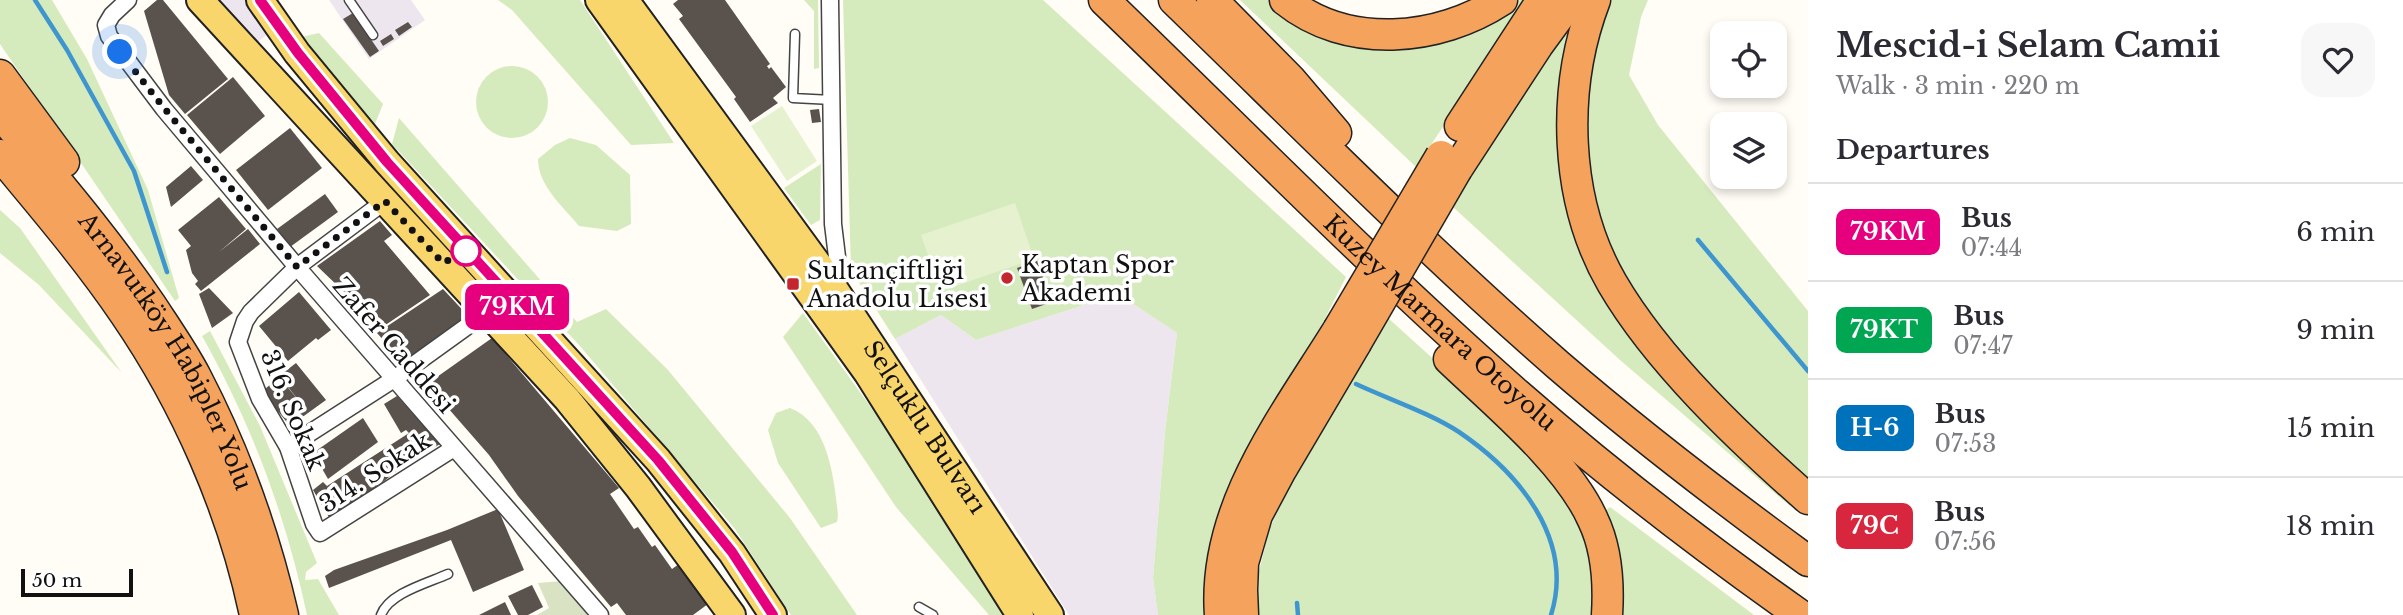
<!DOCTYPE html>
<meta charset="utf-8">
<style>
body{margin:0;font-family:"Libre Baskerville",serif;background:#f7f7f7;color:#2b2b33;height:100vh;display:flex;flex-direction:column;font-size:26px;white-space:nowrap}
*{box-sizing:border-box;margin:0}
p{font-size:23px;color:#7c7c81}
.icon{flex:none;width:38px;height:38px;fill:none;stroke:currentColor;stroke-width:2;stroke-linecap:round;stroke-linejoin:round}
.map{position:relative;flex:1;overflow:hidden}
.drawer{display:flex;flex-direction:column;background:#fff;width:595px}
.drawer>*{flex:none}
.badge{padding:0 14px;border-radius:10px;font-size:24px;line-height:46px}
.fabs{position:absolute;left:1710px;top:21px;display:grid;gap:14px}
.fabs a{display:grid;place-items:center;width:77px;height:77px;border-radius:14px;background:#fff;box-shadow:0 4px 10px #0003;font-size:35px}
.scale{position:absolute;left:21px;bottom:18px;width:112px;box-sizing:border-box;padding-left:7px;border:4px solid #111;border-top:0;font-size:19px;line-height:24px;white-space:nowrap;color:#111;-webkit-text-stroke:5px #fff;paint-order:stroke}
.you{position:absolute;width:35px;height:35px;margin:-18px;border:5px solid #fff;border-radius:50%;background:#1a73e8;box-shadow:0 0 0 10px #1a73e833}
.map>.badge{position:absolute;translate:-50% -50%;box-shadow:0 0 0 4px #fff}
h2{padding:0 28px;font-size:26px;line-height:63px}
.round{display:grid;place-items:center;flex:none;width:74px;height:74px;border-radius:21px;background:#f7f7f7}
.headline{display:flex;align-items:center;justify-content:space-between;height:119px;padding:0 28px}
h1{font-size:33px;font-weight:800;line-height:52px}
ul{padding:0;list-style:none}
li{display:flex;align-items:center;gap:21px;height:98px;padding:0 28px;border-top:2px solid #e1e1e2}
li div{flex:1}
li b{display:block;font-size:26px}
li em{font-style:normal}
li .badge{min-width:77px;font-weight:700;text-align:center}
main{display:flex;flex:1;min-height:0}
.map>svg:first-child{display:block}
.industrial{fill:#eee6ef}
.green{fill:#d5ebbd}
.cemetery{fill:#d9e3c4}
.pitch{fill:#e6f2cf}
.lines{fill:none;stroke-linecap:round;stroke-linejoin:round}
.stream{stroke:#3f96cf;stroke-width:4.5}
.building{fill:#5a524d}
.lane-casing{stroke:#444;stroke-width:11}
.street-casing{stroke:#444;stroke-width:19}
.primary-casing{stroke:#222;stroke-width:30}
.highway-casing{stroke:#222;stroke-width:33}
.lane{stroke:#fff;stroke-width:8}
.street{stroke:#fff;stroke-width:16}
.primary{stroke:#f9d66b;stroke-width:26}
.highway{stroke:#f5a25d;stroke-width:30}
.highway-bridge-casing{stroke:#222;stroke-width:33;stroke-linecap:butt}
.highway-bridge{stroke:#f5a25d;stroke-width:30}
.line-casing{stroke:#fff;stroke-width:16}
.line{stroke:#e6007e;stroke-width:10}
.walk{stroke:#111;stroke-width:7;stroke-dasharray:0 12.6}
.stop-dot{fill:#fff;stroke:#e6007e;stroke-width:3.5}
.poi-dot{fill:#c4262e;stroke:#fff;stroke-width:2.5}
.labels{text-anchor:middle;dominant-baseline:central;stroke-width:7;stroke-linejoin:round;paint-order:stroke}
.poi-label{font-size:24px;fill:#111;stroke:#fff;text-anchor:start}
.street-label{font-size:24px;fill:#111;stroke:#fff}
</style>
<main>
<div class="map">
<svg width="1808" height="615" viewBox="0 0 1808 615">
<rect width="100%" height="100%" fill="#fffdf5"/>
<g class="industrial">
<path d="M217,0H252L273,30L255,44Z"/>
<path d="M329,0H411L425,20L369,59Z"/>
<path d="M1118,294L1177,333L1165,432L1153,578L1158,615H1069L895,339L941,315L976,340Z"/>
</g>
<g class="green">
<path d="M0,0H52L87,59L148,190L179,298L175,301L0,44Z"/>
<path d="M498,0H580L674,143L631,145L512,10Z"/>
<path d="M804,0H818L819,68L814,69V11Z"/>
<path d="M843,0H1043L1346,277C1331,306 1317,336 1301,363C1252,446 1198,513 1206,615H1158L1153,578L1165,432L1177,333L1118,294L976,340L941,315L895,339L851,270Z"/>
<path d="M1240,0H1271L1336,35L1504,12L1520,0H1528L1416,167Z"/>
<path d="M1605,0H1648L1641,17L1629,75L1658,125L1808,311V484L1701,382L1633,296L1603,238L1585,167L1587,59Z"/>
<path d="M1570,19L1577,24L1584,243L1795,499L1790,506L1620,360L1453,207L1475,167Z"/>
<path d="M319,33L383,104L375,124L301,37Z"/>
<circle cx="512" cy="102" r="36"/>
<path d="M399,118L577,322L606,309L668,370L790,518L857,615H791L735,529L580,346L392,144Z"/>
<path d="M570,138L596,145L630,175L631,224L617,231L579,226C563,206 538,186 538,159L555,145Z"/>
<path d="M821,164L820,220L811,225L784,188Z"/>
<path d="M0,210L20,228L122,373L39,285L0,253Z"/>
<path d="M803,313L916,470L1007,615H989L896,507L783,337Z"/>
<path d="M1387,317L1484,405L1578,511L1591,557L1595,597L1592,615H1258L1259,571L1270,527L1299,467Z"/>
<path d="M210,331L260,426L317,563L306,572L305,580L318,579L339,615H307C286,516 252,425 202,336Z"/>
<path d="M790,408C829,423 834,479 838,515L837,522L821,528L778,463L768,430L776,413Z"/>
<path d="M1610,507L1754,615H1621L1604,512Z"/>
</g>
<path class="cemetery" d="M563,581L589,615H537L549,608L538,583Z"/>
<g class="pitch">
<path d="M782,106L817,161L787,181L751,126Z"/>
<path d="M1015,203L1034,259L941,291L921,235Z"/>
</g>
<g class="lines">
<g class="stream">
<path d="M35,0L67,50L134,171L167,272"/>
<path d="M1698,240L1808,371"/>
<path d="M1356,384C1388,399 1430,413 1459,432C1518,472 1575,539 1551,615"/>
<path d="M1297,603L1298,615"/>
</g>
</g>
<g class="building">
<path d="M157,0H163L228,79L185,114L169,95L144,11Z"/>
<path d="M678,0H725L770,64L767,66L769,69L771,67L786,87L773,98L778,103L750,122L734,99L736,97L679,19L683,16L673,4Z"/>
<path d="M353,13L379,51L370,57L343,19Z"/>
<path d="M408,22L412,27L399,36L395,30Z"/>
<path d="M391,34L394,39L383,46L380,41Z"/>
<path d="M233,77L265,116L220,154L187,115Z"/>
<path d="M819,109L821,122L812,123L810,110Z"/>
<path d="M290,128L322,168L268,210L236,170Z"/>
<path d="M191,166L203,180L171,207L166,187Z"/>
<path d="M325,194L338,212L290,247L277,229Z"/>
<path d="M219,197L246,229L219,252L248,229L260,244L201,291L195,284L198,281L192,273L186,250L191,246L178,230Z"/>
<path d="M380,221L392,235L384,241L430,295L378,330L366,313L317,266Z"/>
<path d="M1037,261L1052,302L1032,309L1017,268Z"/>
<path d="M209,288L233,313L212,328L199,294Z"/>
<path d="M443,289L470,318L403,362L377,333Z"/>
<path d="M299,292L331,330L318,340L316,338L288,361L259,326Z"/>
<path d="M492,338L619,488L610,494L634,529L638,527L652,547L655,545L672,569L679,564L708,604L693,615H626L617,603L611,607L518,496L489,455L427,384Z"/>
<path d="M296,363L326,400L290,426L266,397L265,389L279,377L305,408L279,376Z"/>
<path d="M397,396L440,444L395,472L376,488L330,519L313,490L323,482L327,486L409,433L406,430L401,433L384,404Z"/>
<path d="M363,418L378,442L328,479L313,453Z"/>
<path d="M498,509L524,570L473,592L451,540L329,588L325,576L334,570L447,530Z"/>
<path d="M532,585L543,607L528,615H518L508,596Z"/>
<path d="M505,602L511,615H479Z"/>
</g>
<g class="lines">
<defs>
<g id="lane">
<path d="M349,0L373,35"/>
<path d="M795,34L793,98L832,100"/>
<path d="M919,607L933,615"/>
<path d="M381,615C389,593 428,583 448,574"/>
</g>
<g id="street">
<path d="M128,0L112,15L106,25L109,36L164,109L297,267L600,615"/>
<path d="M385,201L297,267L251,312L245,321L238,342L260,399L288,447L314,524L320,533L454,448"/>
<path d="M826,275L838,265L833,224L830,0"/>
<path d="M288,447L394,379L487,312"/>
</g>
<g id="primary">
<path d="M200,0L567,399L638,487L732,615"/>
<path d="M260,0L297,53L387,162L658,460L732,553L773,615"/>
<path d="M599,0L868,374L1020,615"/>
<path id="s1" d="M625,0L818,264L1050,615"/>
</g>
<g id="highway">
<path id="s2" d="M1104,0C1241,132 1374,268 1517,394C1607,473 1702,546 1800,615"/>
<path d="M1174,0C1301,123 1425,249 1558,365C1638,434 1723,499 1808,561"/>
<path d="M1212,0L1290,79L1336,133"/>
<path d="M1285,0C1347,50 1438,42 1502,0"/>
<path d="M1595,0C1561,89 1564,200 1612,283C1658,362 1740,439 1808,499"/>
<path d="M0,75L64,162"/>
<path id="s3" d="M0,113C52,176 105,237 151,305C166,328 183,352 196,377C235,452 264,533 283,615"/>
<path d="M1460,126L1542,0"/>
<path d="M0,155C43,207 87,258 125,314C186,403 233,509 255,615"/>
<path d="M1457,169L1538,45L1571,0"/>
<path d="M1449,359C1495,403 1568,463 1593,520C1607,549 1609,583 1607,615"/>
<path d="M1220,615C1212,508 1284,417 1338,330"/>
<path d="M1243,615L1242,590L1243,563L1257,515L1281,470L1356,343"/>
</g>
</defs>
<use href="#lane" class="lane-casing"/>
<use href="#street" class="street-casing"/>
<use href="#primary" class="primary-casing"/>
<use href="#highway" class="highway-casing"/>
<use href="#lane" class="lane"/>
<use href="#street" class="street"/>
<use href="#primary" class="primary"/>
<use href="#highway" class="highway"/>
<defs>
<g id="highway-bridge">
<path d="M1338,330L1441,156"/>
<path d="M1356,343L1457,169"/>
</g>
</defs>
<use href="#highway-bridge" class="highway-bridge-casing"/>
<use href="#highway-bridge" class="highway-bridge"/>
</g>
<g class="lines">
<defs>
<path id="line" d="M260,0L298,53L387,162L658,460L732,552L773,615"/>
</defs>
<use href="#line" class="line-casing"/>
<use href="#line" class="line"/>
<path class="walk" d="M120,52L164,108L297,267L385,201L443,263L466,251"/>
</g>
<circle class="stop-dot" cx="466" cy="251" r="14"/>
<g class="poi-dot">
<circle cx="1007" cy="278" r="7"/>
<rect x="786" y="277" width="14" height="14" rx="3.5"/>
</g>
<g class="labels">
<g class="poi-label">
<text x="1021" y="264">Kaptan Spor<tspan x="1021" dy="28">Akademi</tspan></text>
<text x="807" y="270">Sultançiftliği<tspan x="807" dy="28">Anadolu Lisesi</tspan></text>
</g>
<g class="street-label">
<text stroke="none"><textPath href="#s2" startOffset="466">Kuzey Marmara Otoyolu</textPath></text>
<text transform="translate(394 345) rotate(49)">Zafer Caddesi</text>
<text stroke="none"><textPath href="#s3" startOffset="292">Arnavutköy Habipler Yolu</textPath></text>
<text transform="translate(293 410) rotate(67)">316. Sokak</text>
<text stroke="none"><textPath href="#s1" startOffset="522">Selçuklu Bulvarı</textPath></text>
<text transform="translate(375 472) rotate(-33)">314. Sokak</text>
</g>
</g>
</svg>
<div class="fabs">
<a><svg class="icon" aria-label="locate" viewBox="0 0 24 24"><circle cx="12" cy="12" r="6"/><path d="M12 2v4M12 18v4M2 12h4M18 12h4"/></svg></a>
<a><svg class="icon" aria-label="layers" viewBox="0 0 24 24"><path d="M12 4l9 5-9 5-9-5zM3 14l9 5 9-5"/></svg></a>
</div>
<div class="scale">50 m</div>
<div class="you" style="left:120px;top:52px"></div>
<b class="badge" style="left:517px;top:307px;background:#e6007e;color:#fff">79KM</b>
</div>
<section class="drawer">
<div class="headline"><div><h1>Mescid-i Selam Camii</h1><p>Walk · 3 min · 220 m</p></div><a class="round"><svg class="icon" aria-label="heart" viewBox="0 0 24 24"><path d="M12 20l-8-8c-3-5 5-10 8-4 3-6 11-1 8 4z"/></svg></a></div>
<h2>Departures</h2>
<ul>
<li><span class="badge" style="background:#e6007e;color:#fff">79KM</span><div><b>Bus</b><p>07:44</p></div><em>6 min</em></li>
<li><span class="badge" style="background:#00a651;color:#fff">79KT</span><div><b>Bus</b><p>07:47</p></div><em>9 min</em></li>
<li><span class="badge" style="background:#0072bc;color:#fff">H-6</span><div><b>Bus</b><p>07:53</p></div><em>15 min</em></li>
<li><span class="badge" style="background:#d7263d;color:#fff">79C</span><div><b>Bus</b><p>07:56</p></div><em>18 min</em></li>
</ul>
</section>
</main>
